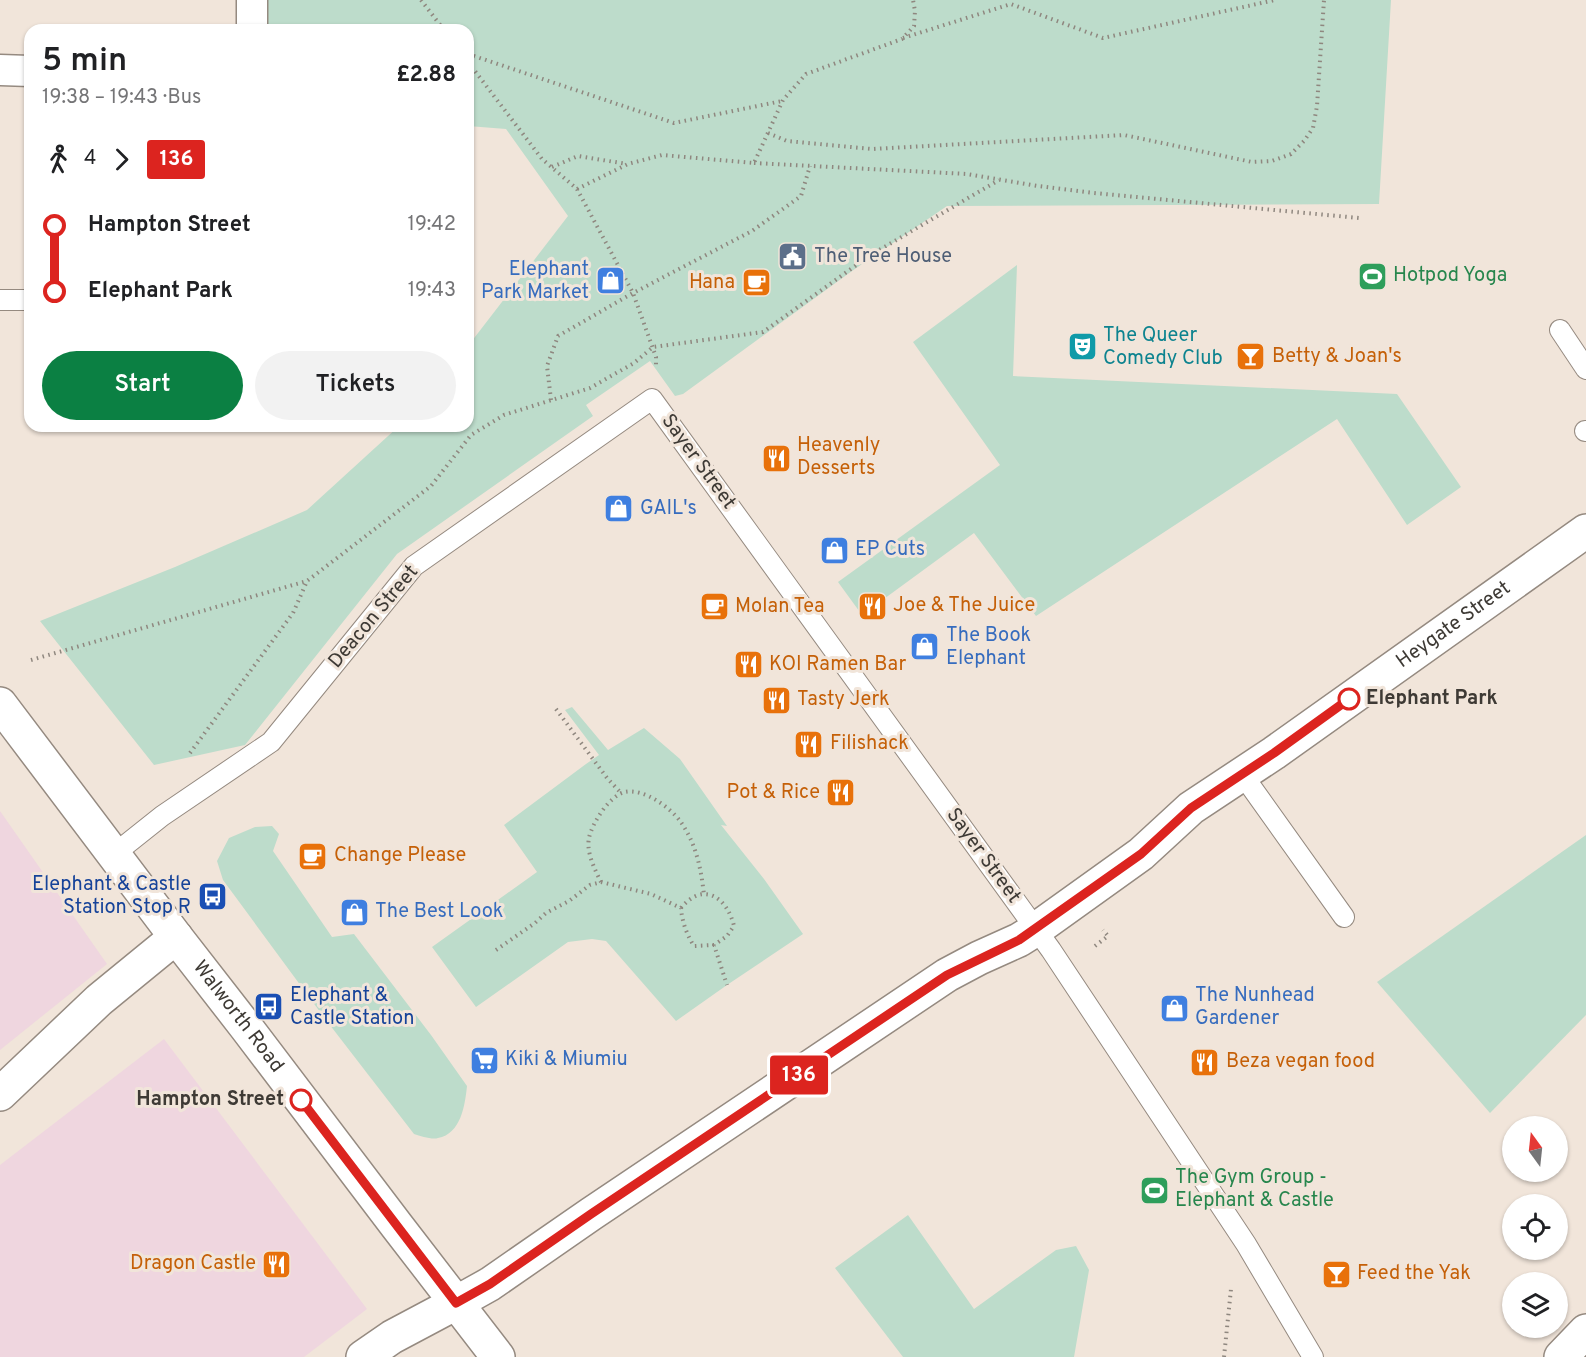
<!DOCTYPE html>
<meta charset="utf-8">
<style>
body{margin:0;font-family:Overpass,sans-serif;background:#f2f2f2;color:#202124;height:100vh;display:flex;flex-direction:column;font-size:22px;white-space:nowrap}
*{box-sizing:border-box;margin:0}
p{font-size:20px;color:#757577}
.icon{flex:none;width:33px;height:33px;fill:none;stroke:currentColor;stroke-width:2;stroke-linecap:round;stroke-linejoin:round}
.map{position:relative;flex:1;overflow:hidden}
.drawer{position:absolute;left:24px;top:24px;width:450px;height:408px;display:flex;flex-direction:column;background:#fff;border-radius:18px;box-shadow:0 2px 4px #0004}
.drawer>*{flex:none}
.badge{padding:0 12px;border-radius:4px;font-size:21px;line-height:39px}
.needle{width:39px;rotate:345deg}
.tools{position:absolute;left:1502px;top:1116px;display:grid;gap:12px}
.tools a{display:grid;place-items:center;width:66px;height:66px;border-radius:50%;background:#fff;box-shadow:0 2px 4px #0004;font-size:30px}
.map>.badge{position:absolute;translate:-50% -50%;box-shadow:0 0 0 3px #fff}
.legs{display:flex;align-items:center;gap:9px;height:66px;padding:0 18px;font-size:20px}
.legs p{margin-inline-start:auto}
.summary{display:flex;align-items:center;justify-content:space-between;height:102px;padding:0 18px}
h1{font-size:33px;font-weight:600;line-height:45px}
.button{display:flex;gap:12px;margin-top:auto;padding:12px 18px}
.button a{flex:1;height:69px;border-radius:36px;background:#0b8043;color:#fff;font-size:24px;font-weight:600;line-height:69px;text-align:center}
.button a+a{background:#f2f2f2;color:#202124}
ul{padding:0 18px;list-style:none}
li{display:flex;align-items:center;gap:21px;height:66px;font-size:22px}
li i{display:grid;place-items:center;width:9px;height:100%;margin:0 8px;background:currentColor}
li i::after{content:'';width:15px;height:15px;margin:-8px;border:4px solid;border-radius:50%;background:#fff}
li p{margin-inline-start:auto}
li:first-child i{background:linear-gradient(#0000 50%,currentColor 0)}
li:last-child i{background:linear-gradient(currentColor 50%,#0000 0)}
.map>svg:first-child{display:block}
.commercial{fill:#efd6df}
.green{fill:#bddccb}
.lines{fill:none;stroke-linecap:round;stroke-linejoin:round}
.service-casing{stroke:#958a80;stroke-width:22}
.pedestrian-casing{stroke:#958a80;stroke-width:33}
.minor-casing{stroke:#958a80;stroke-width:36}
.tertiary-casing{stroke:#958a80;stroke-width:36}
.primary-casing{stroke:#958a80;stroke-width:36}
.path{stroke:#8f877f;stroke-width:4;stroke-dasharray:1.5 4.5;stroke-linecap:butt}
.service{stroke:#fff;stroke-width:20}
.pedestrian{stroke:#fff;stroke-width:30}
.minor{stroke:#fff;stroke-width:33}
.tertiary{stroke:#fff;stroke-width:33}
.primary{stroke:#fff;stroke-width:33}
.line-1-casing{stroke:#fff;stroke-width:14}
.line-1{stroke:#dc241f;stroke-width:9}
.stop-1-dot{fill:#fff;stroke:#dc241f;stroke-width:3}
.labels{text-anchor:middle;dominant-baseline:central;stroke-width:6;stroke-linejoin:round;paint-order:stroke}
.service-label{font-size:20px;fill:#4e5e75;stroke:#f1e5da;text-anchor:start}
.shop-label{font-size:20px;fill:#366cbe;stroke:#f1e5da;text-anchor:start}
.leisure-label{font-size:20px;fill:#27864d;stroke:#f1e5da;text-anchor:start}
.food-label{font-size:20px;fill:#c56008;stroke:#f1e5da;text-anchor:start}
.culture-label{font-size:20px;fill:#0d838f;stroke:#f1e5da;text-anchor:start}
.street-label{font-size:20px;fill:#3e3a35;stroke:#f1e5da}
.stop-label{font-size:20px;font-weight:bold;fill:#3e3a35;stroke:#f1e5da;text-anchor:start}
.transit-label{font-size:20px;fill:#164399;stroke:#f1e5da;text-anchor:end}
</style>
<div class="map">
<svg width="1586" height="1357" viewBox="0 0 1586 1357">
<rect width="100%" height="100%" fill="#f1e5da"/>
<g class="commercial">
<path d="M0,811L107,964L0,1050Z"/>
<path d="M164,1039L367,1309L304,1357H0V1165Z"/>
</g>
<g class="green">
<path d="M260,0H1391L1379,204L947,206L852,271L683,394L675,396L650,361L586,405L593,416L397,554L245,745L154,765L40,621L175,567L307,510L399,426H468V346L568,216L506,129L468,126V30H256Z"/>
<path d="M1017,265L1013,376L1397,394L1461,487L1407,525L1337,419L1036,616L974,533L862,615L838,582L1000,465L913,342Z"/>
<path d="M572,707L608,750L644,728L680,759L727,826L721,825L764,879L803,934L727,985L676,1021L606,941L592,939L568,942L476,1007L432,947L537,872L504,825L586,764L599,755L565,710Z"/>
<path d="M272,826L279,834L273,851L332,937L354,934L431,1035L467,1086C465,1105 461,1134 438,1138C432,1140 421,1136 414,1134L326,1020L223,880L217,861L229,838L255,827Z"/>
<path d="M1586,835V1015L1490,1113L1377,982Z"/>
<path d="M908,1215L974,1309L1056,1250L1076,1246L1089,1270L1074,1357H903L835,1268Z"/>
</g>
<g class="lines">
<defs>
<g id="service">
<path d="M0,300H30"/>
<path d="M1560,330L1586,369"/>
<path d="M1585,431H1586"/>
<path d="M1242,774L1344,917"/>
<path d="M113,855L162,816L271,742L414,566L652,399L1051,950L1246,1244L1313,1357"/>
</g>
<g id="pedestrian">
<path d="M252,30V0"/>
<path d="M0,70L30,71"/>
</g>
<g id="minor">
<path d="M0,1094L99,1000L176,937"/>
<path d="M363,1357L392,1337L456,1303"/>
<path d="M1561,1357L1586,1331"/>
</g>
<g id="tertiary">
<path id="s1" d="M456,1303L490,1284L591,1214L947,975L979,958L1019,940L1035,930L1141,854L1191,808L1274,753L1586,531"/>
</g>
<g id="primary">
<path id="s2" d="M0,704L176,937L246,1027L397,1226L498,1357"/>
</g>
</defs>
<use href="#service" class="service-casing"/>
<use href="#pedestrian" class="pedestrian-casing"/>
<use href="#minor" class="minor-casing"/>
<use href="#tertiary" class="tertiary-casing"/>
<use href="#primary" class="primary-casing"/>
<g class="path">
<path d="M421,0L444,30"/>
<path d="M903,38L1011,4L1103,38L1275,0"/>
<path d="M468,54L674,123L782,101"/>
<path d="M468,62L542,159L577,189L633,293L656,357V365"/>
<path d="M768,133L787,141L872,149L1124,135L1252,162L1272,161L1291,154L1304,141L1313,128L1317,106L1324,0"/>
<path d="M754,163L967,174L1038,186L1094,193L1359,218"/>
<path d="M552,167L578,156L627,164"/>
<path d="M577,189L628,164L662,155L754,163L783,100L806,74L902,39L914,26L915,11L913,0"/>
<path d="M551,400L547,366L558,336L633,293L752,231L801,196L810,166"/>
<path d="M31,660L307,581L431,486L471,435L504,415L590,388L634,363L653,347L763,332L869,256L999,180"/>
<path d="M556,709L607,778L621,793"/>
<path d="M190,753L293,613L307,581"/>
<path d="M601,882C595,870 586,852 589,838C592,823 610,795 625,792C643,788 670,807 680,821C696,843 701,868 704,895"/>
<path d="M681,908C703,881 727,897 734,926L727,936L714,945L727,985"/>
<path d="M1095,946L1108,936L1103,930"/>
<path d="M496,950L535,923L546,913L569,901L590,885L601,882L651,894L681,908C682,922 687,935 694,946L714,945"/>
<path d="M1224,1357L1231,1289"/>
</g>
<use href="#service" class="service"/>
<use href="#pedestrian" class="pedestrian"/>
<use href="#minor" class="minor"/>
<use href="#tertiary" class="tertiary"/>
<use href="#primary" class="primary"/>
</g>
<g class="lines">
<defs>
<path id="line-1" d="M301,1100L456,1303L490,1284L591,1214L947,975L1019,940L1141,854L1191,808L1274,753L1349,699"/>
</defs>
<use href="#line-1" class="line-1-casing"/>
<use href="#line-1" class="line-1"/>
</g>
<defs>
<symbol id="civic-square" viewBox="-11 -11 22 22"><rect x="-9" y="-9" width="18" height="18" rx="4" fill="#5c6f8a" stroke="#f1e5da"/><path d="M-.6-6.5H3V-4.5H.6V-3L4-1V1h2V6H-6V1h2V-1L-.6-3ZM-1.2 2.5V6h2.4V2.5Z" fill="#fff"/></symbol>
<symbol id="stadium-square" viewBox="-11 -11 22 22"><rect x="-9" y="-9" width="18" height="18" rx="4" fill="#2e9e5b" stroke="#f1e5da"/><path d="M0-5a6.5 5 0 1 0 0 10a6.5 5 0 1 0 0-10ZM-3.5-1.8h7v3.6h-7Z" fill="#fff"/></symbol>
<symbol id="shop-square" viewBox="-11 -11 22 22"><rect x="-9" y="-9" width="18" height="18" rx="4" fill="#3f7fe0" stroke="#f1e5da"/><path d="M-5-2.5h2.3a2.7 3.5 0 0 1 5.4 0H5L5.5 6h-11ZM-1.5-2.5h3a1.5 2.3 0 0 0-3 0Z" fill="#fff"/></symbol>
<symbol id="cafe-square" viewBox="-11 -11 22 22"><rect x="-9" y="-9" width="18" height="18" rx="4" fill="#e8710a" stroke="#f1e5da"/><path d="M-5.5-4.5H6V0H3Q3 3.5 0 3.5H-2.5Q-5.5 3.5-5.5 0ZM3-3.2v2h1.7v-2ZM-6 4.5H4V6H-6Z" fill="#fff"/></symbol>
<symbol id="theatre-square" viewBox="-11 -11 22 22"><rect x="-9" y="-9" width="18" height="18" rx="4" fill="#0f9aa8" stroke="#f1e5da"/><path d="M-5-5.5Q0-4 5-5.5V0Q5 5 0 6Q-5 5-5 0ZM-3.3-2.5H-1v1.5H-3.3ZM1-2.5H3.3v1.5H1ZM-2.8 1Q0 5.5 2.8 1Z" fill="#fff"/></symbol>
<symbol id="bar-square" viewBox="-11 -11 22 22"><rect x="-9" y="-9" width="18" height="18" rx="4" fill="#e8710a" stroke="#f1e5da"/><path d="M-6-5H6L.8 .8V4.5H3.5V6h-7V4.5H-.8V.8Z" fill="#fff"/></symbol>
<symbol id="restaurant-square" viewBox="-11 -11 22 22"><rect x="-9" y="-9" width="18" height="18" rx="4" fill="#e8710a" stroke="#f1e5da"/><path d="M-5-6h1v4h1v-4h1v4h1v-4h1v5L-1.5 .5V6h-2V.5L-5-1ZM5-6V6H3V1.5H1.5Q1.5-4 5-6Z" fill="#fff"/></symbol>
<symbol id="bus-square" viewBox="-11 -11 22 22"><rect x="-9" y="-9" width="18" height="18" rx="4" fill="#1a4fb4" stroke="#f1e5da"/><path d="M-5-6H5V4H4V6H2V4H-2V6H-4V4H-5ZM-3.5-4V0h7V-4ZM-3.5 1.2v1.5H-2V1.2ZM2 1.2v1.5H3.5V1.2Z" fill="#fff"/></symbol>
<symbol id="supermarket-square" viewBox="-11 -11 22 22"><rect x="-9" y="-9" width="18" height="18" rx="4" fill="#3f7fe0" stroke="#f1e5da"/><path d="M-6-5.5h2.5l.6 2H6L4.5 2H-2.5L-4.4-4H-6ZM-1.5 3.2a1.3 1.3 0 1 0 .1 0ZM3 3.2a1.3 1.3 0 1 0 .1 0Z" fill="#fff"/></symbol>
</defs>
<g fill-rule="evenodd">
<use href="#civic-square" x="776" y="240" width="33" height="33"/>
<use href="#stadium-square" x="1356" y="260" width="33" height="33"/>
<use href="#shop-square" x="594" y="264" width="33" height="33"/>
<use href="#cafe-square" x="740" y="266" width="33" height="33"/>
<use href="#theatre-square" x="1066" y="330" width="33" height="33"/>
<use href="#bar-square" x="1234" y="340" width="33" height="33"/>
<use href="#restaurant-square" x="760" y="442" width="33" height="33"/>
<use href="#shop-square" x="602" y="492" width="33" height="33"/>
<use href="#shop-square" x="818" y="534" width="33" height="33"/>
<use href="#restaurant-square" x="856" y="590" width="33" height="33"/>
<use href="#cafe-square" x="698" y="590" width="33" height="33"/>
<use href="#shop-square" x="908" y="630" width="33" height="33"/>
<use href="#restaurant-square" x="732" y="648" width="33" height="33"/>
<use href="#restaurant-square" x="760" y="684" width="33" height="33"/>
<use href="#restaurant-square" x="792" y="728" width="33" height="33"/>
<use href="#restaurant-square" x="824" y="776" width="33" height="33"/>
<use href="#cafe-square" x="296" y="840" width="33" height="33"/>
<use href="#bus-square" x="196" y="880" width="33" height="33"/>
<use href="#shop-square" x="338" y="896" width="33" height="33"/>
<use href="#bus-square" x="252" y="990" width="33" height="33"/>
<use href="#shop-square" x="1158" y="992" width="33" height="33"/>
<use href="#supermarket-square" x="468" y="1044" width="33" height="33"/>
<use href="#restaurant-square" x="1188" y="1046" width="33" height="33"/>
<use href="#stadium-square" x="1138" y="1174" width="33" height="33"/>
<use href="#restaurant-square" x="260" y="1248" width="33" height="33"/>
<use href="#bar-square" x="1320" y="1258" width="33" height="33"/>
</g>
<g class="stop-1-dot">
<circle cx="1349" cy="699" r="10"/>
<circle cx="301" cy="1100" r="10"/>
</g>
<g class="labels">
<g class="service-label">
<text x="814" y="257">The Tree House</text>
</g>
<g class="shop-label">
<text x="589" y="270" text-anchor="end">Elephant<tspan x="589" dy="23">Park Market</tspan></text>
<text x="640" y="509">GAIL's</text>
<text x="855" y="550">EP Cuts</text>
<text x="946" y="636">The Book<tspan x="946" dy="23">Elephant</tspan></text>
<text x="375" y="912">The Best Look</text>
<text x="1195" y="996">The Nunhead<tspan x="1195" dy="23">Gardener</tspan></text>
<text x="505" y="1060">Kiki &amp; Miumiu</text>
</g>
<g class="leisure-label">
<text x="1393" y="276">Hotpod Yoga</text>
<text x="1175" y="1178">The Gym Group -<tspan x="1175" dy="23">Elephant &amp; Castle</tspan></text>
</g>
<g class="food-label">
<text x="735" y="283" text-anchor="end">Hana</text>
<text x="1272" y="357">Betty &amp; Joan's</text>
<text x="797" y="446">Heavenly<tspan x="797" dy="23">Desserts</tspan></text>
<text x="893" y="606">Joe &amp; The Juice</text>
<text x="735" y="607">Molan Tea</text>
<text x="769" y="665">KOI Ramen Bar</text>
<text x="797" y="700">Tasty Jerk</text>
<text x="830" y="744">Filishack</text>
<text x="820" y="793" text-anchor="end">Pot &amp; Rice</text>
<text x="334" y="856">Change Please</text>
<text x="1226" y="1062">Beza vegan food</text>
<text x="256" y="1264" text-anchor="end">Dragon Castle</text>
<text x="1357" y="1274">Feed the Yak</text>
</g>
<g class="culture-label">
<text x="1103" y="336">The Queer<tspan x="1103" dy="23">Comedy Club</tspan></text>
</g>
<g class="street-label">
<text transform="translate(698 462) rotate(54)">Sayer Street</text>
<text transform="translate(374 617) rotate(-50)">Deacon Street</text>
<text stroke="none"><textPath href="#s1" startOffset="1208">Heygate Street</textPath></text>
<text transform="translate(983 856) rotate(54)">Sayer Street</text>
<text stroke="none"><textPath href="#s2" startOffset="393">Walworth Road</textPath></text>
</g>
<g class="stop-label">
<text x="1366" y="699">Elephant Park</text>
<text x="284" y="1100" text-anchor="end">Hampton Street</text>
</g>
<g class="transit-label">
<text x="191" y="885">Elephant &amp; Castle<tspan x="191" dy="23">Station Stop R</tspan></text>
<text x="290" y="996" text-anchor="start">Elephant &amp;<tspan x="290" dy="23">Castle Station</tspan></text>
</g>
</g>
</svg>
<div class="tools">
<a><svg class="needle" viewBox="-14 -14 28 28"><path d="M0-13l5 13h-10z" fill="#e53935"/><path d="M0 13l5-13h-10z" fill="#757577"/></svg></a>
<a><svg class="icon" aria-label="locate" viewBox="0 0 24 24"><circle cx="12" cy="12" r="6"/><path d="M12 2v4M12 18v4M2 12h4M18 12h4"/></svg></a>
<a><svg class="icon" aria-label="layers" viewBox="0 0 24 24"><path d="M12 4l9 5-9 5-9-5zM3 14l9 5 9-5"/></svg></a>
</div>
<b class="badge" style="left:799px;top:1075px;background:#dc241f;color:#fff">136</b>
<section class="drawer">
<div class="summary"><div><h1>5 min</h1><p>19:38 – 19:43 · Bus</p></div><b>£2.88</b></div>
<div class="legs"><svg class="icon" aria-label="walk" viewBox="0 0 24 24"><circle cx="13" cy="4" r="2"/><path d="M13 8l-2 6 4 7M11 14l-3 7M7 12l3-4h3l4 4"/></svg>4<svg class="icon" aria-label="forward" viewBox="0 0 24 24"><path d="M9 5l7 7-7 7"/></svg><b class="badge" style="background:#dc241f;color:#fff">136</b></div>
<ul>
<li><i style="color:#dc241f"></i><b>Hampton Street</b><p>19:42</p></li>
<li><i style="color:#dc241f"></i><b>Elephant Park</b><p>19:43</p></li>
</ul>
<div class="button"><a>Start</a><a>Tickets</a></div>
</section>
</div>
